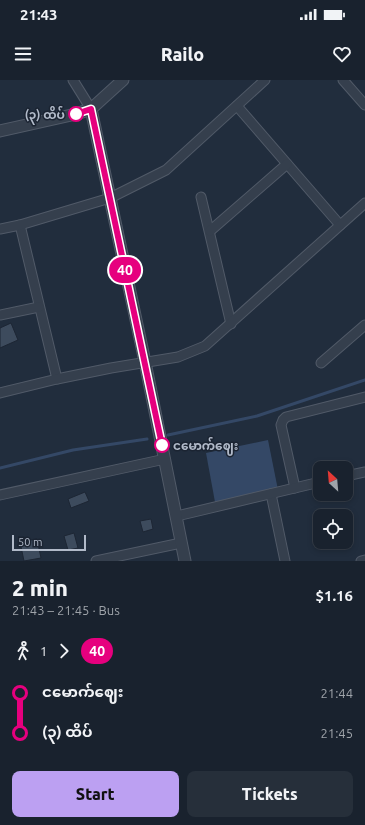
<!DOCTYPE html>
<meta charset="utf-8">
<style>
body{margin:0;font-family:Ubuntu,"Noto Sans Myanmar",sans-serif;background:#262f3a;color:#f1f3f6;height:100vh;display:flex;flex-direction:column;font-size:15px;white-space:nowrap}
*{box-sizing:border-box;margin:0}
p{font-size:13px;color:#9fa4aa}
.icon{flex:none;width:22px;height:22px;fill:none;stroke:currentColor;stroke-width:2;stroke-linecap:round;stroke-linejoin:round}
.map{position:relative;height:481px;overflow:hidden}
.sheet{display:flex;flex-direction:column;background:#19222e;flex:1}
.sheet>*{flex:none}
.badge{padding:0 8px;border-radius:13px;font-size:14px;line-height:26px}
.needle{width:26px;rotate:334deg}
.fabs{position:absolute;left:313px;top:381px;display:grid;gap:8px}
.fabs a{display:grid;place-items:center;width:40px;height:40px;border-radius:8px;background:#19222e;box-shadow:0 2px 6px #0003,0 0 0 1px #373f4a;font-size:20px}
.scale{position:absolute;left:12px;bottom:10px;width:74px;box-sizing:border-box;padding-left:4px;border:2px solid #b1bac9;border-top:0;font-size:11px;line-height:14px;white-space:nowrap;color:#b1bac9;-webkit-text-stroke:3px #1b2432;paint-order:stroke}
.map>.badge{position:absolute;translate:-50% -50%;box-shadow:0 0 0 2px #fff}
.legs{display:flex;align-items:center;gap:6px;height:44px;padding:0 12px;font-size:13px}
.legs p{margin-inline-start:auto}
.head{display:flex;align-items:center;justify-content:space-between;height:68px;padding:0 12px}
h1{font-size:22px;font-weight:800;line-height:30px}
.cta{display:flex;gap:8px;margin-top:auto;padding:8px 12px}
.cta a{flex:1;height:46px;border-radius:8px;background:#bca0f2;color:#111;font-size:16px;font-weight:800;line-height:46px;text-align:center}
.cta a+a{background:#262f3a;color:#f1f3f6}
ul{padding:0 12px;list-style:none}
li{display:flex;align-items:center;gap:14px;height:40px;font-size:15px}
li i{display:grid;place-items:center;width:6px;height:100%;margin:0 5px;background:currentColor}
li i::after{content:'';width:10px;height:10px;margin:-5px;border:3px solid;border-radius:50%;background:#19222e}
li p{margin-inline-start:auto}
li:first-child i{background:linear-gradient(#0000 50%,currentColor 0)}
li:last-child i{background:linear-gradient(currentColor 50%,#0000 0)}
.status{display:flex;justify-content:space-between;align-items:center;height:28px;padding:0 20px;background:#19222e;direction:ltr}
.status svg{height:11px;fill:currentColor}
header{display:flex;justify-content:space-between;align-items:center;height:52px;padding:0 12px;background:#19222e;font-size:18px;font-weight:800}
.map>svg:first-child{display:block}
.water{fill:#344866}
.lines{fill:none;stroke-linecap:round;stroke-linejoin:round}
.stream{stroke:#344866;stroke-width:3}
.building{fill:#3d4b5d;stroke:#1d2634}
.minor-casing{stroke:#515a68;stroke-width:11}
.tertiary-casing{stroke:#515a68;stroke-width:13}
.minor{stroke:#353f4d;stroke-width:9}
.tertiary{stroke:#353f4d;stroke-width:11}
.line-1-casing{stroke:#fff;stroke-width:9}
.line-1{stroke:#e6007e;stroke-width:6}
.stop-1-dot{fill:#fff;stroke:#e6007e;stroke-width:2}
.labels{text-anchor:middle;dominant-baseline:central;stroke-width:3;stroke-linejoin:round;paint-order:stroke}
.stop-label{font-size:12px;font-weight:bold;fill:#b1bac9;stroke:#1b2432;text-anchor:end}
</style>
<div class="status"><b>21:43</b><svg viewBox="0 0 49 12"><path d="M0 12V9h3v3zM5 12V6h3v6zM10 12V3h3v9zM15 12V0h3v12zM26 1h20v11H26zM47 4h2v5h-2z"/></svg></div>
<header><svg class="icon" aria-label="menu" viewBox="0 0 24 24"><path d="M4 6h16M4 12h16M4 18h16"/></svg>Railo<svg class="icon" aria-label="heart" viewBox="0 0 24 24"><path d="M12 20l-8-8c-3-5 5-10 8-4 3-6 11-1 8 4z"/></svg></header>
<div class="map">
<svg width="365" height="481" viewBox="0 0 365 481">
<rect width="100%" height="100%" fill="#212d3d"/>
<path class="water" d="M268,360L278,410L215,422L206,373Z"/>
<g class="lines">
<g class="stream">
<path d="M168,355L257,336L365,300"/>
<path d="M0,388L73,370L147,359"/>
</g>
</g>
<g class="building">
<path d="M11,243L18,260L0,268V248Z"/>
<path d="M85,412L89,421L71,428L68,419Z"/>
<path d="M151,439L153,449L143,452L140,441Z"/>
<path d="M74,453L78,468L68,470L64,456Z"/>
<path d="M37,459L41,478L24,481L20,462Z"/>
</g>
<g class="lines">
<defs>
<g id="minor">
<path d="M73,0L91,29"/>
<path d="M343,0L365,25"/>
<path d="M237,26L340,145"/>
<path d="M201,117L231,244"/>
<path d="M20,145L57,299"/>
<path d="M0,149L20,145L110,118L166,90L265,0"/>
<path d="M210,151L287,84"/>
<path d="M0,235L39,227"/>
<path d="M321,283L365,245"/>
<path d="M0,313L57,299L111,288L178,277L205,266L365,123"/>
<path d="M346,396L365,392"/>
<path d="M295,408L281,345L283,340L286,337L365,317"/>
<path d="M271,414L285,481"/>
<path d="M0,415L165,379"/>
<path d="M177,436L320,402"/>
<path d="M96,481L181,463"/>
<path d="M361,481L365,480"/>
</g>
<g id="tertiary">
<path d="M91,29L145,282L185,481"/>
<path d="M0,51L76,34L91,29L123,0"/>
</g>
</defs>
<use href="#minor" class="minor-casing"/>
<use href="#tertiary" class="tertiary-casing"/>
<use href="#minor" class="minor"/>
<use href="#tertiary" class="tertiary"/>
</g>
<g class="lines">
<defs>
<path id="line-1" d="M76,34L91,29L162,365"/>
</defs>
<use href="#line-1" class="line-1-casing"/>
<use href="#line-1" class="line-1"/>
</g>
<g class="stop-1-dot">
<circle cx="76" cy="34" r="7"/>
<circle cx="162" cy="365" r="7"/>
</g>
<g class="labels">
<g class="stop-label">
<text x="65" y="34">(၃) ထိပ်</text>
<text x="173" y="365" text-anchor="start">ငမောက်ဈေး</text>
</g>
</g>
</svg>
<div class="fabs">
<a><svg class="needle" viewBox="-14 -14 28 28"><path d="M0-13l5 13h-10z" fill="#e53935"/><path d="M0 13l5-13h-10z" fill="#9fa4aa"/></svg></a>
<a><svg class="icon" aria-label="locate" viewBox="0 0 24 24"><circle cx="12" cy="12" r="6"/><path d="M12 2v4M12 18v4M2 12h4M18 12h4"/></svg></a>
</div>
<div class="scale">50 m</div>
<b class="badge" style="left:125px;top:190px;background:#e6007e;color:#fff">40</b>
</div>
<section class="sheet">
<div class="head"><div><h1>2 min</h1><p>21:43 – 21:45 · Bus</p></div><b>$1.16</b></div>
<div class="legs"><svg class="icon" aria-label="walk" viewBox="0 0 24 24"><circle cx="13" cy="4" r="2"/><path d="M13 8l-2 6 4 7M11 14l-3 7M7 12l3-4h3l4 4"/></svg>1<svg class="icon" aria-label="forward" viewBox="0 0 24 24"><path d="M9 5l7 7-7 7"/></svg><b class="badge" style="background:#e6007e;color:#fff">40</b></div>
<ul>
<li><i style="color:#e6007e"></i><b>ငမောက်ဈေး</b><p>21:44</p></li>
<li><i style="color:#e6007e"></i><b>(၃) ထိပ်</b><p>21:45</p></li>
</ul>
<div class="cta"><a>Start</a><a>Tickets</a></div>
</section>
